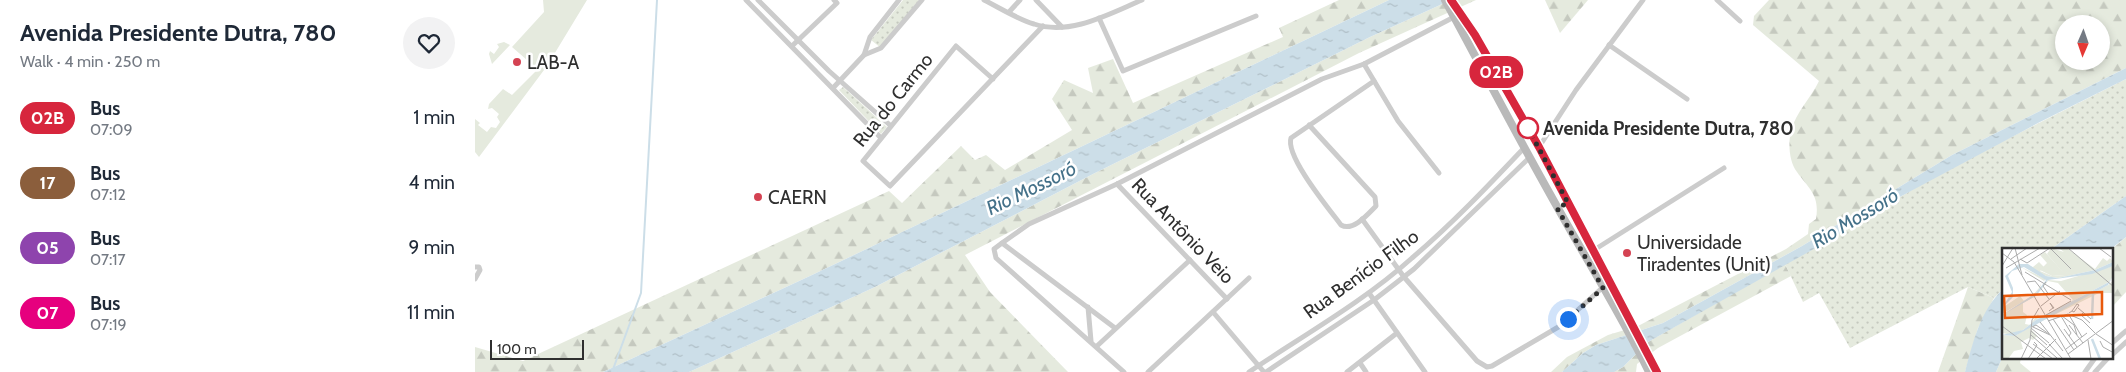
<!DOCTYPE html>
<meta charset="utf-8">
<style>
body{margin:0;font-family:Cabin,sans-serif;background:#f2f2f3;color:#1f2937;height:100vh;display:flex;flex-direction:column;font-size:19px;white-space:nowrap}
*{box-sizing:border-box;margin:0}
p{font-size:16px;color:#747a83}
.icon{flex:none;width:28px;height:28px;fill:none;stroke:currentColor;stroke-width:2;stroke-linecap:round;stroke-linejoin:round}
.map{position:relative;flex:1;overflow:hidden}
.drawer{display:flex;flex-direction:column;background:#fff;width:475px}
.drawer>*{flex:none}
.badge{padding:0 10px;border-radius:16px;font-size:18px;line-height:32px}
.needle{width:32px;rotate:182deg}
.fabs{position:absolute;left:1580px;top:15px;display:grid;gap:10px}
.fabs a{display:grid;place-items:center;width:55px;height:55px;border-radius:50%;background:#fff;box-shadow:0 2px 8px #0003;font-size:25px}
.scale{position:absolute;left:15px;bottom:12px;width:94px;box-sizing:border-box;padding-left:5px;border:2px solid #2f2f2f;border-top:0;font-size:14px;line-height:18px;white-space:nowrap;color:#2f2f2f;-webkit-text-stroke:4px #fff;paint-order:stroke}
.you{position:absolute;width:25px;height:25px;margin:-12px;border:4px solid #fff;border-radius:50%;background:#1a73e8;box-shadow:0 0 0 8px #1a73e833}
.map>.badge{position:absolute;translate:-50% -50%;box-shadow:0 0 0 2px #fff}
.round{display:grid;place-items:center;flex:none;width:52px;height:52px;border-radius:26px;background:#f2f2f3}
.summary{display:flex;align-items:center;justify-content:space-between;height:85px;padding:0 20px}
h1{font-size:24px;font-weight:700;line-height:38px}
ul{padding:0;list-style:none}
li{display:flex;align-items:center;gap:15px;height:65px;padding:0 20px}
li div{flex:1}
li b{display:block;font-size:19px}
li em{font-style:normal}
li .badge{min-width:55px;font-weight:700;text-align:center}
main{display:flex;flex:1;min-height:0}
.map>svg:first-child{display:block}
.grass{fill:#e5eade}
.forest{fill:url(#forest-firs);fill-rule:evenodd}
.park{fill:url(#park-dots)}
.water{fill:url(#water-ripples)}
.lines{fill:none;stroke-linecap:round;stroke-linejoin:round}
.stream{stroke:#ccdee8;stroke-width:2}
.minor{stroke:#ccc;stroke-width:5}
.secondary{stroke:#b9b9b9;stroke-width:8}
.line-casing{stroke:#fff;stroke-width:11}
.line{stroke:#d7263d;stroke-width:8}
.walk{stroke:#2f2f2f;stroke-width:5;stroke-dasharray:0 9}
.poi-dot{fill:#d44252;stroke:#fff;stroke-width:2}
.stop-dot{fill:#fff;stroke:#d7263d;stroke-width:2.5}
.labels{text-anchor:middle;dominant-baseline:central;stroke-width:5;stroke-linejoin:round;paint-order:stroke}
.poi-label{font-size:19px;fill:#2f2f2f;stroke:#fff;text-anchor:start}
.street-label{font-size:19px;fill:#2f2f2f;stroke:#fff}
.stop-label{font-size:19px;font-weight:bold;fill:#2f2f2f;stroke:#fff;text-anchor:start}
.water-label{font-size:20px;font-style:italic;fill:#447189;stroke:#fff}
.inset-river{fill:none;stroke:#ccdee8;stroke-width:2.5}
.inset-road{fill:none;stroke:#acacac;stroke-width:1}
.view{fill:#e8590c;fill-opacity:0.15;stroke:#e8590c;stroke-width:2.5}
.inset-edge{fill:none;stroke:#2f2f2f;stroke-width:2.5}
</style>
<main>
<section class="drawer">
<div class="summary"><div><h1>Avenida Presidente Dutra, 780</h1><p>Walk · 4 min · 250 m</p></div><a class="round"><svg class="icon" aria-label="heart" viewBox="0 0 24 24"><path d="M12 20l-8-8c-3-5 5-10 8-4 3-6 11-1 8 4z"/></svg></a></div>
<ul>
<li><span class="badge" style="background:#d7263d;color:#fff">02B</span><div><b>Bus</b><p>07:09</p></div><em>1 min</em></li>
<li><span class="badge" style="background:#8b5e3c;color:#fff">17</span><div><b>Bus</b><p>07:12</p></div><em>4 min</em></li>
<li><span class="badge" style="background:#8e44ad;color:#fff">05</span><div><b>Bus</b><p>07:17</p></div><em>9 min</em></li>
<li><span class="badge" style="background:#e6007e;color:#fff">07</span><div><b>Bus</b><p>07:19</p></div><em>11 min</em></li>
</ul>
</section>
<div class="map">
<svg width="1651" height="372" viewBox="0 0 1651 372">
<defs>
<pattern id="forest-firs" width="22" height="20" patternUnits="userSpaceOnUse" patternTransform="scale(1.25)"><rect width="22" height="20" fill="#e5eade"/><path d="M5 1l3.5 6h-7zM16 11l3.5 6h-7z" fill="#c5c9bf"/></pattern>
<pattern id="park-dots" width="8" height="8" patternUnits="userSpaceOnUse" patternTransform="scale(1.25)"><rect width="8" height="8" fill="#e5eade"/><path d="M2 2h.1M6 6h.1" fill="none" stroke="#c5c9bf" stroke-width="1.8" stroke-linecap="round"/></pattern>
<pattern id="water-ripples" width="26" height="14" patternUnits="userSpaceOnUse" patternTransform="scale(1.25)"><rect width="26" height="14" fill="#ccdee8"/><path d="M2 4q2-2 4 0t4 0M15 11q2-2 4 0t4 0" fill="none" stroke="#b0bfc7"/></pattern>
</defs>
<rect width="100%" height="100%" fill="#fff"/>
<g class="grass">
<path d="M68,0H112L72,66L4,157L0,152V119L5,123L3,125L12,132L16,127L21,128L25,122L22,117L24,114L17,108L13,109L14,104L28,89L37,95L61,71L60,67L37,47L69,12Z"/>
<path d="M29,42L35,45L17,64L14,54L15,51L19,54L24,47L22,44Z"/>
</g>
<g class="forest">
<path d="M864,0H914L337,275L128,372H0V347L48,361L414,191L427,203L486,146L500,160L511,155L530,170L597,130L577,99L589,80L618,93L613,68L638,59L658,103L808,37L804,28Z"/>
<path d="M976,0H1001L884,53L490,255L515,292L593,372H214L400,287L618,174L895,37Z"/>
<path d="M1070,0H1113L1085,33Z"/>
<path d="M1294,0H1651V68L1477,155L1327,246L1188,323L1121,345L1108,353L1087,372H1076L1092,357L1133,335L1163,326L1311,249L1333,234L1334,224L1341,219C1345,195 1334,189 1322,172C1314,162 1313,143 1316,131C1321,112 1336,98 1344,81L1278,25L1279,16ZM1589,24H1626V61H1589Z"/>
<path d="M1651,237V292L1637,307L1636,250Z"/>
<path d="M1310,264L1316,276L1183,348L1162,364L1161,372H1139L1148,367L1173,342Z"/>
<path d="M1493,287L1519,298L1503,328L1490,372H1463Z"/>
<path d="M1528,356V358H1546L1545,363L1556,372H1521Z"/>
</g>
<g class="park">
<path d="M428,0H444L406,48L396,40Z"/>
<path d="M1651,79V196L1576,249L1528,250V289L1519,298L1493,287L1375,348L1344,293L1328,302L1310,264L1473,169Z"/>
<path d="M368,87L412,127L406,134L364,90Z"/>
</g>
<g class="water">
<path d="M914,0H976L895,37L618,174L400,287L214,372H128L337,275Z"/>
<path d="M1651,68V79L1563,123L1421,199L1346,245L1173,342L1148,367L1139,372H1087L1108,353L1121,345L1188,323L1327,246L1477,155Z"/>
<path d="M1651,196V237L1636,249H1576Z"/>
<path d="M1528,289V356L1521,372H1490C1498,342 1505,311 1528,289Z"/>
</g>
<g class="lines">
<path class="stream" d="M137,372L166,293L182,0"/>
<g class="minor">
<path d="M271,0L406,138"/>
<path d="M283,0L354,71L416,126"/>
<path d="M509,0C525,8 542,19 559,24C595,36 634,14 667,0"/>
<path d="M561,0L587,27"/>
<path d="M1242,0L1265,21"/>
<path d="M534,12L545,0"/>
<path d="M624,18L648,71L781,16"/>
<path d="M1134,45L1212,99"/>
<path d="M317,46L362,3L359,0"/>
<path d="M389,55L406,48L447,0"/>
<path d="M889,64L923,121L964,173"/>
<path d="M518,79L481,46L388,161L415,186L568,26"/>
<path d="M358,88L389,55L395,37L424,0"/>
<path d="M834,125L900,197L901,206C893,214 878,232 866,225C854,209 810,156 816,138L899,81"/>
<path d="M1064,147L1101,90L1168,0"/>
<path d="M642,184L752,299"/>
<path d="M887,219L929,277L1002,361L1012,367L1017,366L1085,326L1127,288"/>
<path d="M527,243L554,224L642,184L847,79L889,64L981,16"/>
<path d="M1119,250L1249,168"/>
<path d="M0,267H4L5,270L0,279"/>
<path d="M894,293L950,372"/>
<path d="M613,307L616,341"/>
<path d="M738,312L789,372"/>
<path d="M640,328L527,243L519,249L521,258L649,372"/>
<path d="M1637,343L1651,331"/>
<path d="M622,346L715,260"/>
<path d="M1637,355L1651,342"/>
<path d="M885,363L891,372"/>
<path d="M673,372L774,278"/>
<path d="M774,372C829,335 888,302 937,258C977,224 1013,186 1049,148"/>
<path d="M791,372L899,300L939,269L1054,158"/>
<path d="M872,372L922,333"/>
<path d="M1610,372L1620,358"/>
<path d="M1620,372L1633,358"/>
</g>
<g class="secondary">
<path d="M970,0C1007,68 1042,136 1080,203C1111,259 1146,314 1174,372"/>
<path d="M976,0L1000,35L1064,147L1182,372"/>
</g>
</g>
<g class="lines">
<defs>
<path id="line" d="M976,0L1000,35L1064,147L1182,372"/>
</defs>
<use href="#line" class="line-casing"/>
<use href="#line" class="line"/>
<path class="walk" d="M1053,128L1093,203L1082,208L1128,288L1093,319"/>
</g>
<g class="poi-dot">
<circle cx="42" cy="62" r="5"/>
<circle cx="283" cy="197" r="5"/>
<circle cx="1152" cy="253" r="5"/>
</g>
<circle class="stop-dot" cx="1053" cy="128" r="10"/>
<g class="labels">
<g class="poi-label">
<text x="52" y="62">LAB-A</text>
<text x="293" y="197">CAERN</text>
<text x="1162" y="242">Universidade<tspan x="1162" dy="22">Tiradentes (Unit)</tspan></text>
</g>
<g class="street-label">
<text transform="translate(418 100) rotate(-51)">Rua do Carmo</text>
<text transform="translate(708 231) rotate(46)">Rua Antônio Veio</text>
<text transform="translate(886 274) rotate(-36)">Rua Benício Filho</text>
</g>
<g class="stop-label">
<text x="1068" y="128">Avenida Presidente Dutra, 780</text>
</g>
<g class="water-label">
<text transform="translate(556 188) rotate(-26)">Rio Mossoró</text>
<text transform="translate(1380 218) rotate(-31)">Rio Mossoró</text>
</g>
</g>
<g transform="translate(1527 248)">
<rect width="111" height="111" fill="#fff"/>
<path d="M49,0L62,4L58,1L65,0L93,21L101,10L105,13L108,10L111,14L93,22L56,30L44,28L19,16L31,19L37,14L42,19L38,23L50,28L63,27L45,6ZM111,18V28L107,34L34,72L21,82L10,87L0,85V67L30,48L37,40L38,37L42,33L19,19L44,31L39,36L38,40L35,44L32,47H35L46,32L59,33ZM46,33L56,35L71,52L38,70L36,66L28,77L23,76L25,67L21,64V55L35,47ZM111,33V45H97L36,75L28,80L35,88L31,92L27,90L19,94L21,101L12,103L6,111H0V87L13,88L37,73L106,37Z" fill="#e5eade" fill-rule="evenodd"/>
<path d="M43,4L61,24L64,27L50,28L38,22L45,15L38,7ZM18,48L22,53L0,66V60Z" fill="#e5eade"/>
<path d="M111,14V18L90,26L46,32L34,48L0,67L34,45L44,32L22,19L10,23L6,28L11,40V49L0,60L10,44L3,28L17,16H26L44,28L56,30L93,22ZM111,28L106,37L13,88L0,87L21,82L34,72L107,34Z" fill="#ccdee8"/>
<path class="inset-river" d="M90,71L91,45M90,91L98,111"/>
<path class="inset-road" d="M13,0L20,27M66,0L112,39M97,0L109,9M49,1L69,21M0,5L12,14L69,111M9,11L25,0M18,11L25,15L48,0M0,18L11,0M4,20L38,0M23,24L69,52M25,34L33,33L47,51M44,34L41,38L47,47M39,58L58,43M76,60L89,71M47,63L51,60H52L48,55L51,60M82,64L79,67L88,75M67,65L70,63L75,56L77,57L72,64L70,63M66,66L80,72L93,85M44,67L69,53M67,67L80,89M59,68L69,85L67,88M60,68L72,77L75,87M51,71L72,102M46,73L66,66M38,74L61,103M67,77L81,95M0,78L44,111M30,79L34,77L47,86M31,79L48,87M29,80L47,95M62,81L75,99M29,83L45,97M94,86L112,98M29,87L55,110M86,92L89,111M98,93L101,99L112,105M31,96L51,111M47,96L61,111M64,101L85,85M66,106L112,72M19,111L28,92L30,72L37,60M26,111L35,97L32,94M34,111L54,91"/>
<path class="view" d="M100,44V66L3,70L2,48Z"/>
<rect width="111" height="111" class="inset-edge"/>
</g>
</svg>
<div class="fabs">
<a><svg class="needle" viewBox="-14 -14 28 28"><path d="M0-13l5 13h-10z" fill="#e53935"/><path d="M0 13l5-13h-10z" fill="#747a83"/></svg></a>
</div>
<div class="scale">100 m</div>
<div class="you" style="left:1093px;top:319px"></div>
<b class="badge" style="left:1021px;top:72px;background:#d7263d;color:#fff">02B</b>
</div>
</main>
